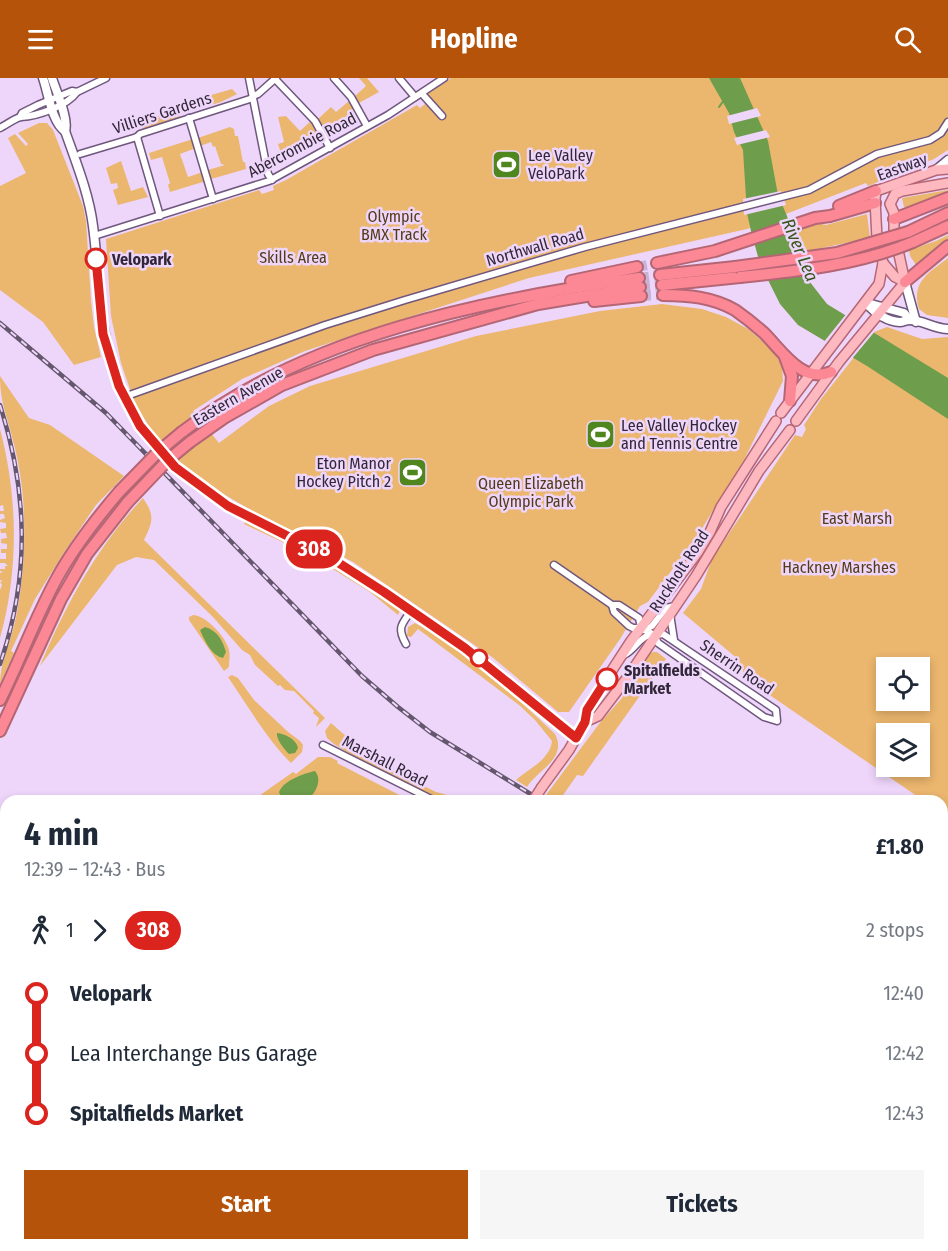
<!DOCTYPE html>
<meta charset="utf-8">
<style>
body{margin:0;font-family:"Fira Sans Condensed",sans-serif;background:#f6f6f7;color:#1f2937;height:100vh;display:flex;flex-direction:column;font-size:22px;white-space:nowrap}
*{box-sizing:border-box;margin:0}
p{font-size:20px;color:#747a83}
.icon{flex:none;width:33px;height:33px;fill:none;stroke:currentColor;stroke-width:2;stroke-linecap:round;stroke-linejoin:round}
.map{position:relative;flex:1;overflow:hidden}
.details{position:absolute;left:0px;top:717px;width:948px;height:456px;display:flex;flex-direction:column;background:#fff;border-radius:18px 18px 0 0;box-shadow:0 3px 9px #0003}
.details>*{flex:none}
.badge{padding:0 12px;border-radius:20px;font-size:21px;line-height:39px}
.tools{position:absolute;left:876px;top:579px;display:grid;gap:12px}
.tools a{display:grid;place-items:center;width:54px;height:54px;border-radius:0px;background:#fff;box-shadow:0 3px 9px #0003;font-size:30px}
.map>.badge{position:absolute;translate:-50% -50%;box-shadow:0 0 0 3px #fff}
.legs{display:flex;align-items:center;gap:9px;height:66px;padding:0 24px;font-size:20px}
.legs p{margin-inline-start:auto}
.overview{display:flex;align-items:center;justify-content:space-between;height:102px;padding:0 24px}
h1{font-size:33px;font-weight:700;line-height:45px}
.action{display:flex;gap:12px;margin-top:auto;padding:12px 24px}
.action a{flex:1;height:69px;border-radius:0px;background:#b45309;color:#fff;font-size:24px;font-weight:700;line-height:69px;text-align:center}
.action a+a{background:#f6f6f7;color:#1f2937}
ul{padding:0 24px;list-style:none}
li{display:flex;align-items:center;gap:21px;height:60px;font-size:22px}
li i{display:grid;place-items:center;width:9px;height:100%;margin:0 8px;background:currentColor}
li i::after{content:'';width:15px;height:15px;margin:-8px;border:4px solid;border-radius:50%;background:#fff}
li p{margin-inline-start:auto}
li:first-child i{background:linear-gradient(#0000 50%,currentColor 0)}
li:last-child i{background:linear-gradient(currentColor 50%,#0000 0)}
header{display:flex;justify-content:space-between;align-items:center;height:78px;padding:0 24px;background:#b45309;color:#fff;font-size:27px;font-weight:700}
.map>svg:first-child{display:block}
.green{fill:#ebb66e;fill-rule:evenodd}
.water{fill:#6e9d4b}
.pier{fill:#eed6fb}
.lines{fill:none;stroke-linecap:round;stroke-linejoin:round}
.stream{stroke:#6e9d4b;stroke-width:2}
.highway-tunnel{stroke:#c8b3d4;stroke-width:10;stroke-dasharray:10 5;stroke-linecap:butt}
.street-casing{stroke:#70577e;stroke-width:9}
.secondary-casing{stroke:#70577e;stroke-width:11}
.primary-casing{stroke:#b56675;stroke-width:12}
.highway-casing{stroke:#b56675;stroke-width:14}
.street{stroke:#fff;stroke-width:6}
.secondary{stroke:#fff;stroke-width:8}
.primary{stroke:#fdb8c0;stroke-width:9}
.highway{stroke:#fc8896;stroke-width:10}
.rail-casing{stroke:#65576d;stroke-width:4.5}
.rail{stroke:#eed6fb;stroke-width:2;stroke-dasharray:7;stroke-linecap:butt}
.primary-bridge-casing{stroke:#b56675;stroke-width:12;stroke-linecap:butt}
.highway-bridge-casing{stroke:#b56675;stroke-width:14;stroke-linecap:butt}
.primary-bridge{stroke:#fdb8c0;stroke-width:9}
.highway-bridge{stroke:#fc8896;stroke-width:10}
.line-1-casing{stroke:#fff;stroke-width:14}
.line-1{stroke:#dc241f;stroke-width:9}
.stop-1-dot{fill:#fff;stroke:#dc241f;stroke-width:3}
.labels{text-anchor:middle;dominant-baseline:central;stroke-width:5;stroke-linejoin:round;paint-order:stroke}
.street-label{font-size:16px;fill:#322738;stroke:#eed6fb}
.poi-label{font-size:16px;fill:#322738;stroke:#eed6fb;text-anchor:start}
.park-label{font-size:16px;fill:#543b18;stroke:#eed6fb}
.stop-label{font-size:16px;font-weight:bold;fill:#322738;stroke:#eed6fb;text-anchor:start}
.water-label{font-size:18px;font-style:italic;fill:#37571e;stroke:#eed6fb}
</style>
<header><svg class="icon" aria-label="menu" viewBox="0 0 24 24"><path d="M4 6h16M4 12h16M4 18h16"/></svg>Hopline<svg class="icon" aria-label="search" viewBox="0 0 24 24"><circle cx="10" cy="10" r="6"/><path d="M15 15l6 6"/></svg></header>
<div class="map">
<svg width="948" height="1173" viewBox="0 0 948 1173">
<rect width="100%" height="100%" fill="#eed6fb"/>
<g class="green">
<path d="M359,0H367L379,14L359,25L355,18L366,8Z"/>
<path d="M451,0H948V72L934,81L868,108L866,105L747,151L529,200L305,273L242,301L193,333L219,365L269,328L310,308L476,258L600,233L662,226L702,231L726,239L748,251L768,268L782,286L783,303L744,382L698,457L648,524L640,528L620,561L569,634H558L492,579L353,484L256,435L194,399L158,362L135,326L121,285L111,238L106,161L259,112L262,116L274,112L273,108L286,102L417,27L420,30L425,26L422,20Z"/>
<path d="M232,11L237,16L221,24L187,34L184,30L187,24Z"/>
<path d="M349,23L356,33L323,52L317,42L331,29L336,34Z"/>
<path d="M169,32L176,39L180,38L181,40L143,52L141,46Z"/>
<path d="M286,38L300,53L311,43L318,54L281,75L278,66L284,64L278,39Z"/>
<path d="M39,45H47L53,52L83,128L86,143L91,223L94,249L101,279L74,287L43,244L0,212V108L26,95L8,60L15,56L26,68L28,66L18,55Z"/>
<path d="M230,49L234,51L235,58H238L243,84H245L246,91L211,101L208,92L225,87L221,86L215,68L213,69L211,64L200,68L198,60Z"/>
<path d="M193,61L196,70L180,76L188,99L203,94L206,103L170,114L168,107L170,105L162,79L151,82L149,75Z"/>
<path d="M121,83L131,113L143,109L148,119L118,127L113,112L118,110L117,105L111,106L106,90Z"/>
<path d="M948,112V116L913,129H904L902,120Z"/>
<path d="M867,136L870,160L798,175L792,153L817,145L826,147Z"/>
<path d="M948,157V162L916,187L910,178L909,172L936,163Z"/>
<path d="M948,180V240L927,237L919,231C911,203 929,195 948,180Z"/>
<path d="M887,249L922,261L948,259V739L942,735V723H924L745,600L739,582L683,535L701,511L712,481L795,357L802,359L806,351L804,347L821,321L874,254ZM886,590H920V622H886ZM886,656H920V688H886Z"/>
<path d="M0,298L29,340L50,347L124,398L96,427L65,473L35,521L11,573L14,575L0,606C0,585 10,565 15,544C22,511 25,477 24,443C24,417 20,391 14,366C8,341 0,325 0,298Z"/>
<path d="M0,351C18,419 19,492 0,560V512L2,507L0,504L3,503L0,502V495L3,494L0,493V491H5V488H8L5,485H0V481H6V475H1V471H7V466L1,465V461L7,460L6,455H1L0,451L6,450V445L0,444V442L5,440L4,436H0V433H4L3,427L0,428Z"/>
<path d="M143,420C155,438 153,443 144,462L325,640L316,649L319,640L313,635L314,633L294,613L285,612L280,607L278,608L255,587L250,577L242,572L213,539L154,482L136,479L117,487L40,588C66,526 97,469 143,420Z"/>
<path d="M245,444C297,469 353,493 398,529L400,532L398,537L370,514L328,488L293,469L244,446Z"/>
<path d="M193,537C205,537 224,557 228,569C231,576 229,582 229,589L224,593L189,542V539Z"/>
<path d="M415,545L444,561L504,608L555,656C568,681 537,692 527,709L516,702C528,691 550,682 552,663L535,642L519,627L418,551L411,559L407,558L408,549Z"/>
<path d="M653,574H657L666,581L583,698L577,697L559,723L546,717L599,646L622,620L631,602L649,576Z"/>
<path d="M232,597L238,600L254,622L287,653L300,663L303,667L302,674L291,685C266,660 248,628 228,599Z"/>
<path d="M331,645L372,681L387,690L436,714L470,723H443L360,682L334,666L327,660L325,653Z"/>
<path d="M318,679H330L338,683L337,685L411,723H252L293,694L296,696Z"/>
<path d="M301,1167H441L431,1173H305Z"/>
<path d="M634,1167H907L913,1173H638Z"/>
</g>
<g class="water">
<path d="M709,0H740L768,63L778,117L787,138L806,199L827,226L948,300V341L867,288L798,247L780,226L760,186L751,153L747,135L743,72L734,54L729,35Z"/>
<path d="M205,549C217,552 223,563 226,574L223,580C211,577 205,563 200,552Z"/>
<path d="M277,655C285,656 296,661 298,670L295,675L289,676C284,671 276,661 277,655Z"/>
<path d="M315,693C323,703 315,715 307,723H282L279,714C284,702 303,696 315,693Z"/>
</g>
<g class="pier">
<path d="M757,30L761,38L729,46L727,38Z"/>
<path d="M766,52L770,59L737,67L734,60Z"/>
<path d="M781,113L786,127L744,137L743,121Z"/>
<path d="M847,235L876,252L851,282L823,265Z"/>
</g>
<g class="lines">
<g class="stream">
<path d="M719,29L724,22"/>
<path d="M883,1167L888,1173"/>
</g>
<g class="highway-tunnel">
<path d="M637,189L657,185"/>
<path d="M639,200L660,197"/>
<path d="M640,209L662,207"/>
<path d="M641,218L663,217"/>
</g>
<defs>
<g id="street">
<path d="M249,0L268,96L272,102"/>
<path d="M334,0L351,19L367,48"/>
<path d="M399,0L415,19"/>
<path d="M275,1L315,43L330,70"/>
<path d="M253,18L258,16L276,0"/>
<path d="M424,18L442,38"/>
<path d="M20,39L22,35L38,27L72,13L77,14L106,0"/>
<path d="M189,40L213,121"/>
<path d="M0,50C6,47 15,40 21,39C38,38 67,28 77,14"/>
<path d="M137,59L160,138"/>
<path d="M80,76L137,59L140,56L253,20"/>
<path d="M94,158L269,103L388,37L444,0"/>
<path d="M124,319L325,247L405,222L585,169L809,112L877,76L930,62L941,55L948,44"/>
<path d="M554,487L612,527H619L639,540L641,549"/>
<path d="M612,527L614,534L629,548L633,550H641L654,557"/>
<path d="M670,536L674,562"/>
<path d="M645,552L652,548L666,530L675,528"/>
<path d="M663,556L776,632L777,643L764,639L658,565L654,557Z"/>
<path d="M406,566C397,550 401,547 411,533"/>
<path d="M624,577C635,572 638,560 651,556"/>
<path d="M323,667L435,723"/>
<path d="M0,806L6,802"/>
<path d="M0,1102L6,1097"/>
<path d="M293,1167L296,1173"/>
<path d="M7,1173L13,1167"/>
<path d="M94,1173L100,1167"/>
<path d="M174,1173L184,1167"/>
<path d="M601,1173L610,1167"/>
</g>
<g id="secondary">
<path d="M43,0C48,14 52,45 65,53"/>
<path d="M52,0C56,13 69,41 65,53C76,84 89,116 93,148C101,208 98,266 125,321C175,424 270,441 358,497C435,546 506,601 575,660"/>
<path d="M936,92L948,82"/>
<path d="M905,204L916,244"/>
<path d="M866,225C875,235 886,243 900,244C903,244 906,242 909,242C921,241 934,251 948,251"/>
<path d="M867,225L904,235L910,242"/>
<path d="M461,1167L466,1173"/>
<path d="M920,1167L927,1173"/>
</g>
<g id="primary">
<path d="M883,185L895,199L905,204"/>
<path d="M905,204L894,154V135L890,126L895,116L902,113L948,105"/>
<path d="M781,335L879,206L883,185L877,161L875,121L876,113L936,92L948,91"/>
<path d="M796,343L839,284L905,204"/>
<path d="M585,644L598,638L627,600L696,498L759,393L790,352"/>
<path d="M542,709L569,672L585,644L587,632L594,620L631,563L698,474L710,454L721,429L776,343"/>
<path d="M0,884L6,880"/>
<path d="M0,965L6,961"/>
<path d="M0,1032L6,1039"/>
<path d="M147,1167L152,1173"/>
</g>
<g id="highway">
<path d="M839,128L876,113"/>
<path d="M894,141L948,120"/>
<path d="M908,154L948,135"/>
<path d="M913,164L948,148"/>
<path d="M657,185L715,173L815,140L830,138L875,125"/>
<path d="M660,197L735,189"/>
<path d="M571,203L637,189"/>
<path d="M905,204L948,168"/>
<path d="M662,207L740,199"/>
<path d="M663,217C688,217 712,219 735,232C745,239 755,247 764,255C782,273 802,306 831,294"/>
<path d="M594,223L641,218"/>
<path d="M785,279L792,298L790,323"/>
<path d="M182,354C306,258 486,221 639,200"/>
<path d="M190,364L224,340L282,307L373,272L538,226L640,209"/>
<path d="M0,622C20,582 35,540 57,500C74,469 96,441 119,414"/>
<path d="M0,653L61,521L87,476L127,425"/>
</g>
</defs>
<use href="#street" class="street-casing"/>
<use href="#secondary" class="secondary-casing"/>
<use href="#primary" class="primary-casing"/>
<use href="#highway" class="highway-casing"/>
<use href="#street" class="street"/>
<use href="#secondary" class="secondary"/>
<use href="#primary" class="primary"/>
<use href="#highway" class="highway"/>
<defs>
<g id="rail">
<path d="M0,245L106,335L362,598L398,629L430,654L542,723"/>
<path d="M0,327C28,415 30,499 0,586"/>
<path d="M942,948L948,953"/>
</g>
</defs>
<use href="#rail" class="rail-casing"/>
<use href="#rail" class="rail"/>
<defs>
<path id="primary-bridge" d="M533,723L542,709"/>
<g id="highway-bridge">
<path d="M735,189L837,175L908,154"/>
<path d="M740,199C799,193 858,187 913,164"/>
<path d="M119,414L158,374L182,354"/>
<path d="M127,425L168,382L190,364"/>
</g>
</defs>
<use href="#primary-bridge" class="primary-bridge-casing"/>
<use href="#highway-bridge" class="highway-bridge-casing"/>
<use href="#primary-bridge" class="primary-bridge"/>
<use href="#highway-bridge" class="highway-bridge"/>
</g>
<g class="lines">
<defs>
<path id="line-1" d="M96,181L103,256L119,308L140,348L175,389L228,428L331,480L384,514L465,570L576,660L585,644L587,632L607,601"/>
</defs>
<use href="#line-1" class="line-1-casing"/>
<use href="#line-1" class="line-1"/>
</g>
<defs>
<symbol id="stadium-square" viewBox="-11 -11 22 22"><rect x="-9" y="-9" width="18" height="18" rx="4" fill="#50861e" stroke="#eed6fb"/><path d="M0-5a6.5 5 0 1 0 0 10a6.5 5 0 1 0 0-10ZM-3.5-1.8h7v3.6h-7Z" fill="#fff"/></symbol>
</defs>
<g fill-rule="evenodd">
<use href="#stadium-square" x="490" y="70" width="33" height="33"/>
<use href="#stadium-square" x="584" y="340" width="33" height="33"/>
<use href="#stadium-square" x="396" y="378" width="33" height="33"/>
</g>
<g class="stop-1-dot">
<circle cx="96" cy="181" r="10"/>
<circle cx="479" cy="580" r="8"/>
<circle cx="607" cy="601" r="10"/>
</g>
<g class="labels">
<g class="street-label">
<text transform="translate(162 35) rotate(-18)">Villiers Gardens</text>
<text transform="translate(302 67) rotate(-28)">Abercrombie Road</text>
<text transform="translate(902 89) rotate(-20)">Eastway</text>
<text transform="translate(535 169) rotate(-16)">Northwall Road</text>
<text transform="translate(238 318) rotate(-30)">Eastern Avenue</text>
<text transform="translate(679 493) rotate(-57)">Ruckholt Road</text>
<text transform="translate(737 589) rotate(34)">Sherrin Road</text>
<text transform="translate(385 683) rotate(27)">Marshall Road</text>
</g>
<g class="poi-label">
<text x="528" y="77">Lee Valley<tspan x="528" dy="18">VeloPark</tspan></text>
<text x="621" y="347">Lee Valley Hockey<tspan x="621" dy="18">and Tennis Centre</tspan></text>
<text x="391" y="385" text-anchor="end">Eton Manor<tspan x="391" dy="18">Hockey Pitch 2</tspan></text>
</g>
<g class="park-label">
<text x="394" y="138">Olympic<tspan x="394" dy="18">BMX Track</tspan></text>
<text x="293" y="179">Skills Area</text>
<text x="531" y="405">Queen Elizabeth<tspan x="531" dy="18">Olympic Park</tspan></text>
<text x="857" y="440">East Marsh</text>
<text x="839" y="489">Hackney Marshes</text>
</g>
<g class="stop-label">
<text x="112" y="181">Velopark</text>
<text x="624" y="592">Spitalfields<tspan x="624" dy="18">Market</tspan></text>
</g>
<g class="water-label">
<text transform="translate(800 172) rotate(67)">River Lea</text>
</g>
</g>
</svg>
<div class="tools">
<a><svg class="icon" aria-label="locate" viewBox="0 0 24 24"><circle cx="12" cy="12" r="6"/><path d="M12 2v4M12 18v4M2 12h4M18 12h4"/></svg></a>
<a><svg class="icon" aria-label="layers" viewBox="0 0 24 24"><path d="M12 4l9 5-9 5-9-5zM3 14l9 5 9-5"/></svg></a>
</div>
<b class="badge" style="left:314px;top:471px;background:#dc241f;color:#fff">308</b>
<section class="details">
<div class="overview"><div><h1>4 min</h1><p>12:39 – 12:43 · Bus</p></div><b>£1.80</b></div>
<div class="legs"><svg class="icon" aria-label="walk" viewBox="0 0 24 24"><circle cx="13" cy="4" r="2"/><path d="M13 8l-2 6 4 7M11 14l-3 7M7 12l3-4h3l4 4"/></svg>1<svg class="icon" aria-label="forward" viewBox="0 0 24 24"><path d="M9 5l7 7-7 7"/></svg><b class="badge" style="background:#dc241f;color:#fff">308</b><p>2 stops</p></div>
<ul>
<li><i style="color:#dc241f"></i><b>Velopark</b><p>12:40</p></li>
<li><i style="color:#dc241f"></i><span>Lea Interchange Bus Garage</span><p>12:42</p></li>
<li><i style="color:#dc241f"></i><b>Spitalfields Market</b><p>12:43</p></li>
</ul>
<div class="action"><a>Start</a><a>Tickets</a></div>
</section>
</div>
